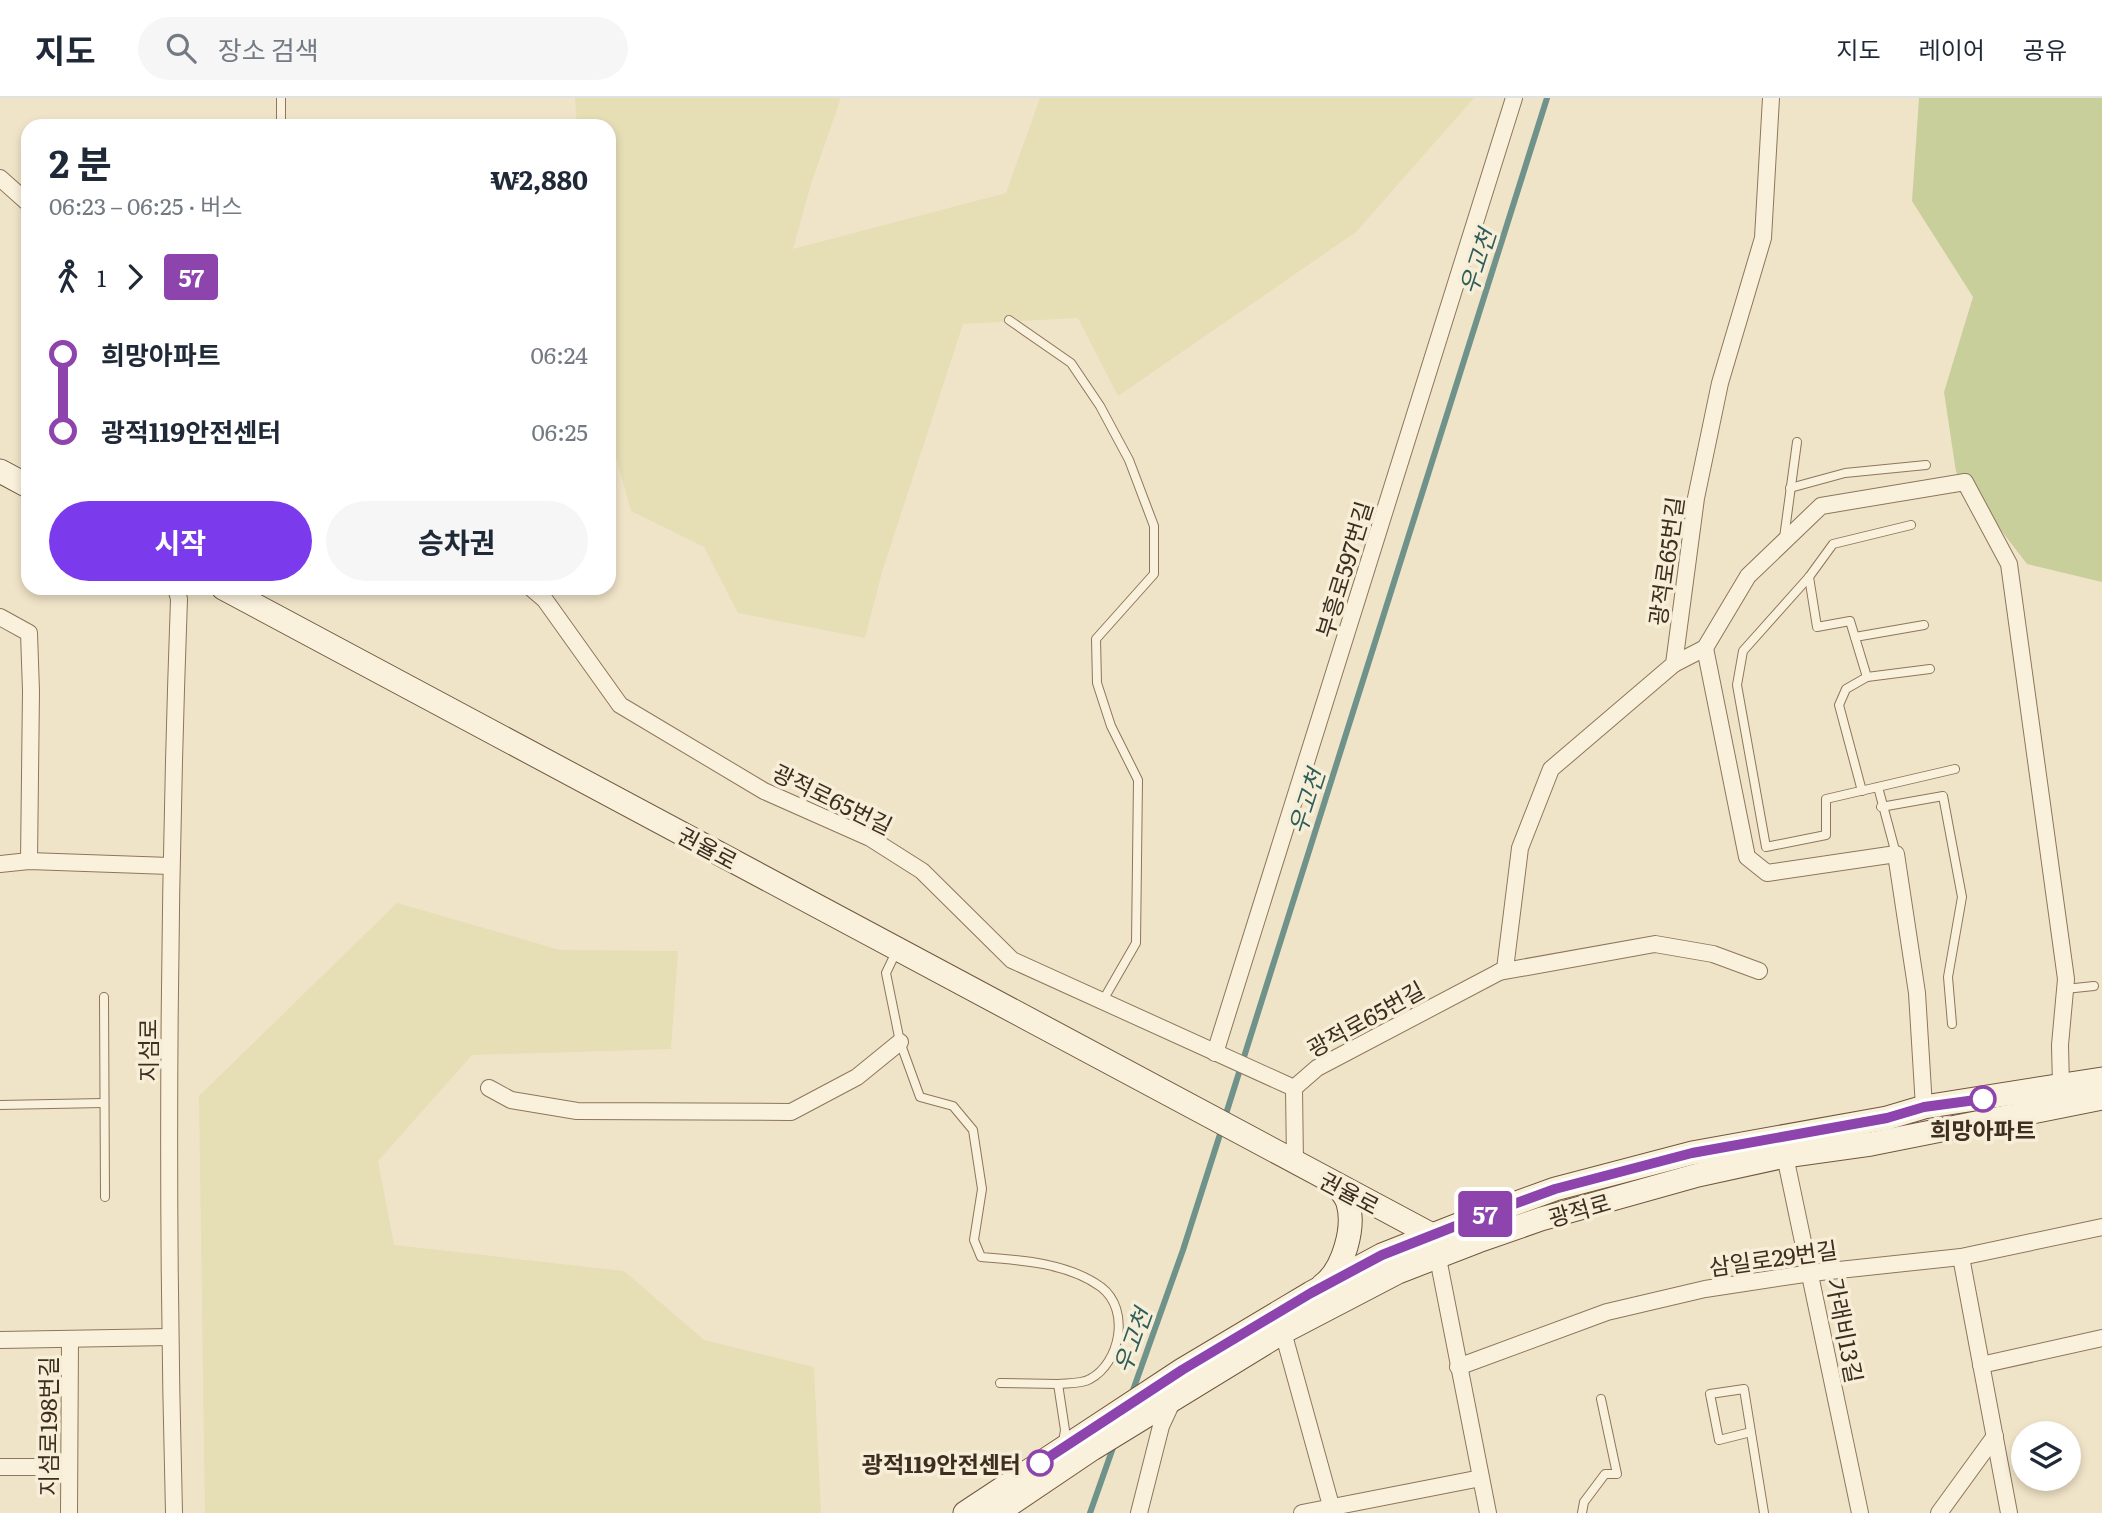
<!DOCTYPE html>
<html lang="ko">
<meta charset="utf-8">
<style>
body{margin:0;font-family:Literata,"Noto Sans KR",serif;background:#f6f6f7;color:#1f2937;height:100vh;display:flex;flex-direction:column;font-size:26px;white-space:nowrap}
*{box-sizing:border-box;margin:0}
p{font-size:23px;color:#747a83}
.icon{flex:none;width:38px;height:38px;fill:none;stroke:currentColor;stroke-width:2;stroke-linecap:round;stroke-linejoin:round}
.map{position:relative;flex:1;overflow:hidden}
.side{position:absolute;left:21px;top:21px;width:595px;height:476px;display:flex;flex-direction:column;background:#fff;border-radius:21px;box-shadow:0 4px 10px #0003}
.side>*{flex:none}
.badge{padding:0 14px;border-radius:5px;font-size:24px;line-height:46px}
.buttons{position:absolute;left:2011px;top:1323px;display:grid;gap:14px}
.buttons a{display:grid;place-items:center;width:70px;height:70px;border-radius:50%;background:#fff;box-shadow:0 4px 10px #0003;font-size:35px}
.map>.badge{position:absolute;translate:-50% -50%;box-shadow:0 0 0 4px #fff}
.legs{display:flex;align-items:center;gap:10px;height:77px;padding:0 28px;font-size:23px}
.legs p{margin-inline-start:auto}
.overview{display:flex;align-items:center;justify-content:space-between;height:119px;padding:0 28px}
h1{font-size:38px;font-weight:700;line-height:52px}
.cta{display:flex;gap:14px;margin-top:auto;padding:14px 28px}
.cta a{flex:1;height:80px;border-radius:42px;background:#7c3aed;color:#fff;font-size:28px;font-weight:700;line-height:80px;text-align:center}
.cta a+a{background:#f6f6f7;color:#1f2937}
ul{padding:0 28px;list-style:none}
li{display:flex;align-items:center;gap:24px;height:77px;font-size:26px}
li i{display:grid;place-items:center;width:10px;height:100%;margin:0 9px;background:currentColor}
li i::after{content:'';width:18px;height:18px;margin:-9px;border:5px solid;border-radius:50%;background:#fff}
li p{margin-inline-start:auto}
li:first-child i{background:linear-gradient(#0000 50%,currentColor 0)}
li:last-child i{background:linear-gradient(currentColor 50%,#0000 0)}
header{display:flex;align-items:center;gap:42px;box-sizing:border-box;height:98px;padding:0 35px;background:#fff;border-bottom:2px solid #e0e1e3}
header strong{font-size:33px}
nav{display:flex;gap:38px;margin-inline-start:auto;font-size:24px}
.search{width:490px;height:63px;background:#f6f6f7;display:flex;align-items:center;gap:18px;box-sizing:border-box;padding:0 24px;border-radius:38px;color:#747a83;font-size:26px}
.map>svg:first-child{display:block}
.farmland{fill:#e6deb5}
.green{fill:#c9cf9b}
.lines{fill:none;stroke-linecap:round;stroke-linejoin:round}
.stream{stroke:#6f938a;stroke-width:6}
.lane-casing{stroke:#8d765c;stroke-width:10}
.street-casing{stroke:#8d765c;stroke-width:18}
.secondary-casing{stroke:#6f573f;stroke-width:25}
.lane{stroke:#faf1dc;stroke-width:8}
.street{stroke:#faf1dc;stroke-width:16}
.secondary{stroke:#faf1dc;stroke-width:23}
.line-1-casing{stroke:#fff;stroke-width:16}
.line-1{stroke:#8e44ad;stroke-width:10}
.stop-1-dot{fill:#fff;stroke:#8e44ad;stroke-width:3.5}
.labels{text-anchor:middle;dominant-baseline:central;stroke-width:7;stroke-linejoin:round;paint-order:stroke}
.street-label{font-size:23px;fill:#3d2e20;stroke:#f7eed8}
.stop-label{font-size:23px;font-weight:bold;fill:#3d2e20;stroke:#f7eed8}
.water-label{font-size:24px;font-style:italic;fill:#2f5d5a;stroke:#f7eed8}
</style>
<header>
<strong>지도</strong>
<div class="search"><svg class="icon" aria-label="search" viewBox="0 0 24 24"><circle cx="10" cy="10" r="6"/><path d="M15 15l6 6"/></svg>장소 검색</div>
<nav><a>지도</a><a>레이어</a><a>공유</a></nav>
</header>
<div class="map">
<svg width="2102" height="1415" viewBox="0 0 2102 1415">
<rect width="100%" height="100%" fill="#f0e4c8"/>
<g class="farmland">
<path d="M575,0H841L811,86L793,151L1006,95L1040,0H1474L1356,134L1118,298L1078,220L963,226L882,474L865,540L738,515L704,449L631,413L609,334V28H577Z"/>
<path d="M397,805L560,852L678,853L671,951L472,957L378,1063L394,1147L624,1173L704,1242L814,1269L821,1415H205L199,998Z"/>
</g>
<path class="green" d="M1919,0H2102V484L2027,466L1956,374L1944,294L1973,199L1912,103Z"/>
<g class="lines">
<g class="stream">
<path d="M1225,1019L1547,0"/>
<path d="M1132,1295L1183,1152L1222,1030"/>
<path d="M1090,1415L1115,1344"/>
</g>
<defs>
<g id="lane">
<path d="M281,0V28"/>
<path d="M1009,222L1071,265L1100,308L1129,362L1154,428V476L1096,541L1097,585L1111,628L1138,682L1136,845L1102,904"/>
<path d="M1790,390L1845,375L1926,367"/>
<path d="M1911,427L1833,446L1809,479L1743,553L1737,587L1766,749L1826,737V701L1955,671"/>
<path d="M1784,440L1797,344"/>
<path d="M1809,479L1817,529L1850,523L1867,579L1846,591L1839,607L1862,693"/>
<path d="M1855,539L1924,527"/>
<path d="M1867,579L1930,571"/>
<path d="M1878,689L1896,756"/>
<path d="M1881,709L1943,698L1962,799L1948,879L1952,926"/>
<path d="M896,854L886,875L900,944L920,999L953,1008L973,1032L982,1091L974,1142L981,1159C1021,1162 1068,1165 1101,1189C1131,1212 1120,1265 1090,1281C1082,1286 1068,1285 1058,1286L1065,1332L1063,1344"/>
<path d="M2065,891L2094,888"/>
<path d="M104,899L105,1099"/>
<path d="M0,1007L103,1005"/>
<path d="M1000,1285L1058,1286"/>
<path d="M1751,1334L1719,1342L1710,1296L1744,1291L1764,1415"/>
<path d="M1582,1415L1584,1404L1605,1376H1617L1601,1301"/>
</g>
<g id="street">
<path d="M0,80L28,105"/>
<path d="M531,490L545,502L620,607L764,693L870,740L922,773L1012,862L1294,990"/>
<path d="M0,519L29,535L31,593L29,763"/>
<path d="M1705,550L1747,759L1767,775L1896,756L1917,895L1924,1009"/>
<path d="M1674,566L1705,550L1748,478L1821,408L1965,384L2009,466L2066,881L2060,947L2061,988"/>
<path d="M0,766L29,763L170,768"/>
<path d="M1499,874L1655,846L1713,856L1759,873"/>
<path d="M1215,955L1514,0"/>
<path d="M489,990L511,1002L577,1013L791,1014L857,979L900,944"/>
<path d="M1785,1058L1860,1415"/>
<path d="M1295,1065L1294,990L1317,970L1505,871L1520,750L1551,671L1674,566L1696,400L1720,285L1763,140L1771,0"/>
<path d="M1436,1150L1488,1415"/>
<path d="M1961,1159L2009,1415"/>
<path d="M1283,1234L1333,1415"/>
<path d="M0,1242L170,1239"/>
<path d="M1981,1267L2102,1240"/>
<path d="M1458,1269L1607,1214L1705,1191L1811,1175L1961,1159L2102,1129"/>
<path d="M0,1369H69"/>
<path d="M69,1415L70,1241"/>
<path d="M174,1415C166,1110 168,806 179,501L176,490"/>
<path d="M1139,1415L1161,1328L1174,1300"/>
<path d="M1302,1415L1481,1380"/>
<path d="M1939,1415L1995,1338"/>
</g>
<g id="secondary">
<path d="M0,373L28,388"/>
<path d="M223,490L1432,1137"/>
<path d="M1323,1187C1344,1171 1355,1129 1348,1105C1346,1098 1340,1092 1336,1086"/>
<path d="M965,1415L1182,1272L1311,1195L1382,1157L1481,1118L1555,1091L1692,1055L1887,1020L1924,1009L2102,981"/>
<path d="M997,1415L1092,1351L1283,1234L1398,1174L1478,1143L1541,1121L1698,1077L1785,1058L1871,1046L2102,1000"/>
</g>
</defs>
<use href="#lane" class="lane-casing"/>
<use href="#street" class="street-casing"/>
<use href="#secondary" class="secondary-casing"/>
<use href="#lane" class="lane"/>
<use href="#street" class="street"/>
<use href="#secondary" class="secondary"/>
</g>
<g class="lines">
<defs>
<path id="line-1" d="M1040,1365L1182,1272L1311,1195L1382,1157L1481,1118L1555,1091L1692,1055L1887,1020L1924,1009L1983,1001"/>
</defs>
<use href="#line-1" class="line-1-casing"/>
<use href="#line-1" class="line-1"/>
</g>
<g class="stop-1-dot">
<circle cx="1983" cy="1001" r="12"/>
<circle cx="1040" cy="1365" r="12"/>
</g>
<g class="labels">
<g class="street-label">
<text transform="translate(1665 463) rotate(-82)">광적로65번길</text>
<text transform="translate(1343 471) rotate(-73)">부흥로597번길</text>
<text transform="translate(833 700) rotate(26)">광적로65번길</text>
<text transform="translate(708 749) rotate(28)">권율로</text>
<text transform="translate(1365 920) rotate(-29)">광적로65번길</text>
<text transform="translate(147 952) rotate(-90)">지섬로</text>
<text transform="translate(1350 1094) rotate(28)">권율로</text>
<text transform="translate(1579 1111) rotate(-16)">광적로</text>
<text transform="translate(1773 1159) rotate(-8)">삼일로29번길</text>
<text transform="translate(1846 1232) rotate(79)">가래비13길</text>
<text transform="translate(47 1328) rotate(-90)">지섬로198번길</text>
</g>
<g class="stop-label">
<text x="1983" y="1031">희망아파트</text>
<text x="1021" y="1365" text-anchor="end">광적119안전센터</text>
</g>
<g class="water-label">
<text transform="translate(1476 163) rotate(-72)">우고천</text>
<text transform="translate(1305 703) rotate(-72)">우고천</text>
<text transform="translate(1131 1242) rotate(-70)">우고천</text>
</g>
</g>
</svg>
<div class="buttons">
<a><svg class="icon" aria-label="layers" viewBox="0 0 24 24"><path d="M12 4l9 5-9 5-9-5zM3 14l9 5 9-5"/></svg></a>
</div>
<b class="badge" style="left:1485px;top:1116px;background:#8e44ad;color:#fff">57</b>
<section class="side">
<div class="overview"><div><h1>2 분</h1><p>06:23 – 06:25 · 버스</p></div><b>₩2,880</b></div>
<div class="legs"><svg class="icon" aria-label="walk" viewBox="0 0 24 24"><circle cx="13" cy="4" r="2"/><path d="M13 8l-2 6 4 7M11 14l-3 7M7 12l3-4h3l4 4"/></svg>1<svg class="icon" aria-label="forward" viewBox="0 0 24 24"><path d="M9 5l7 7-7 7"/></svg><b class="badge" style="background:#8e44ad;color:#fff">57</b></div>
<ul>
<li><i style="color:#8e44ad"></i><b>희망아파트</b><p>06:24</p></li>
<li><i style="color:#8e44ad"></i><b>광적119안전센터</b><p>06:25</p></li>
</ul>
<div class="cta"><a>시작</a><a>승차권</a></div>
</section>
</div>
